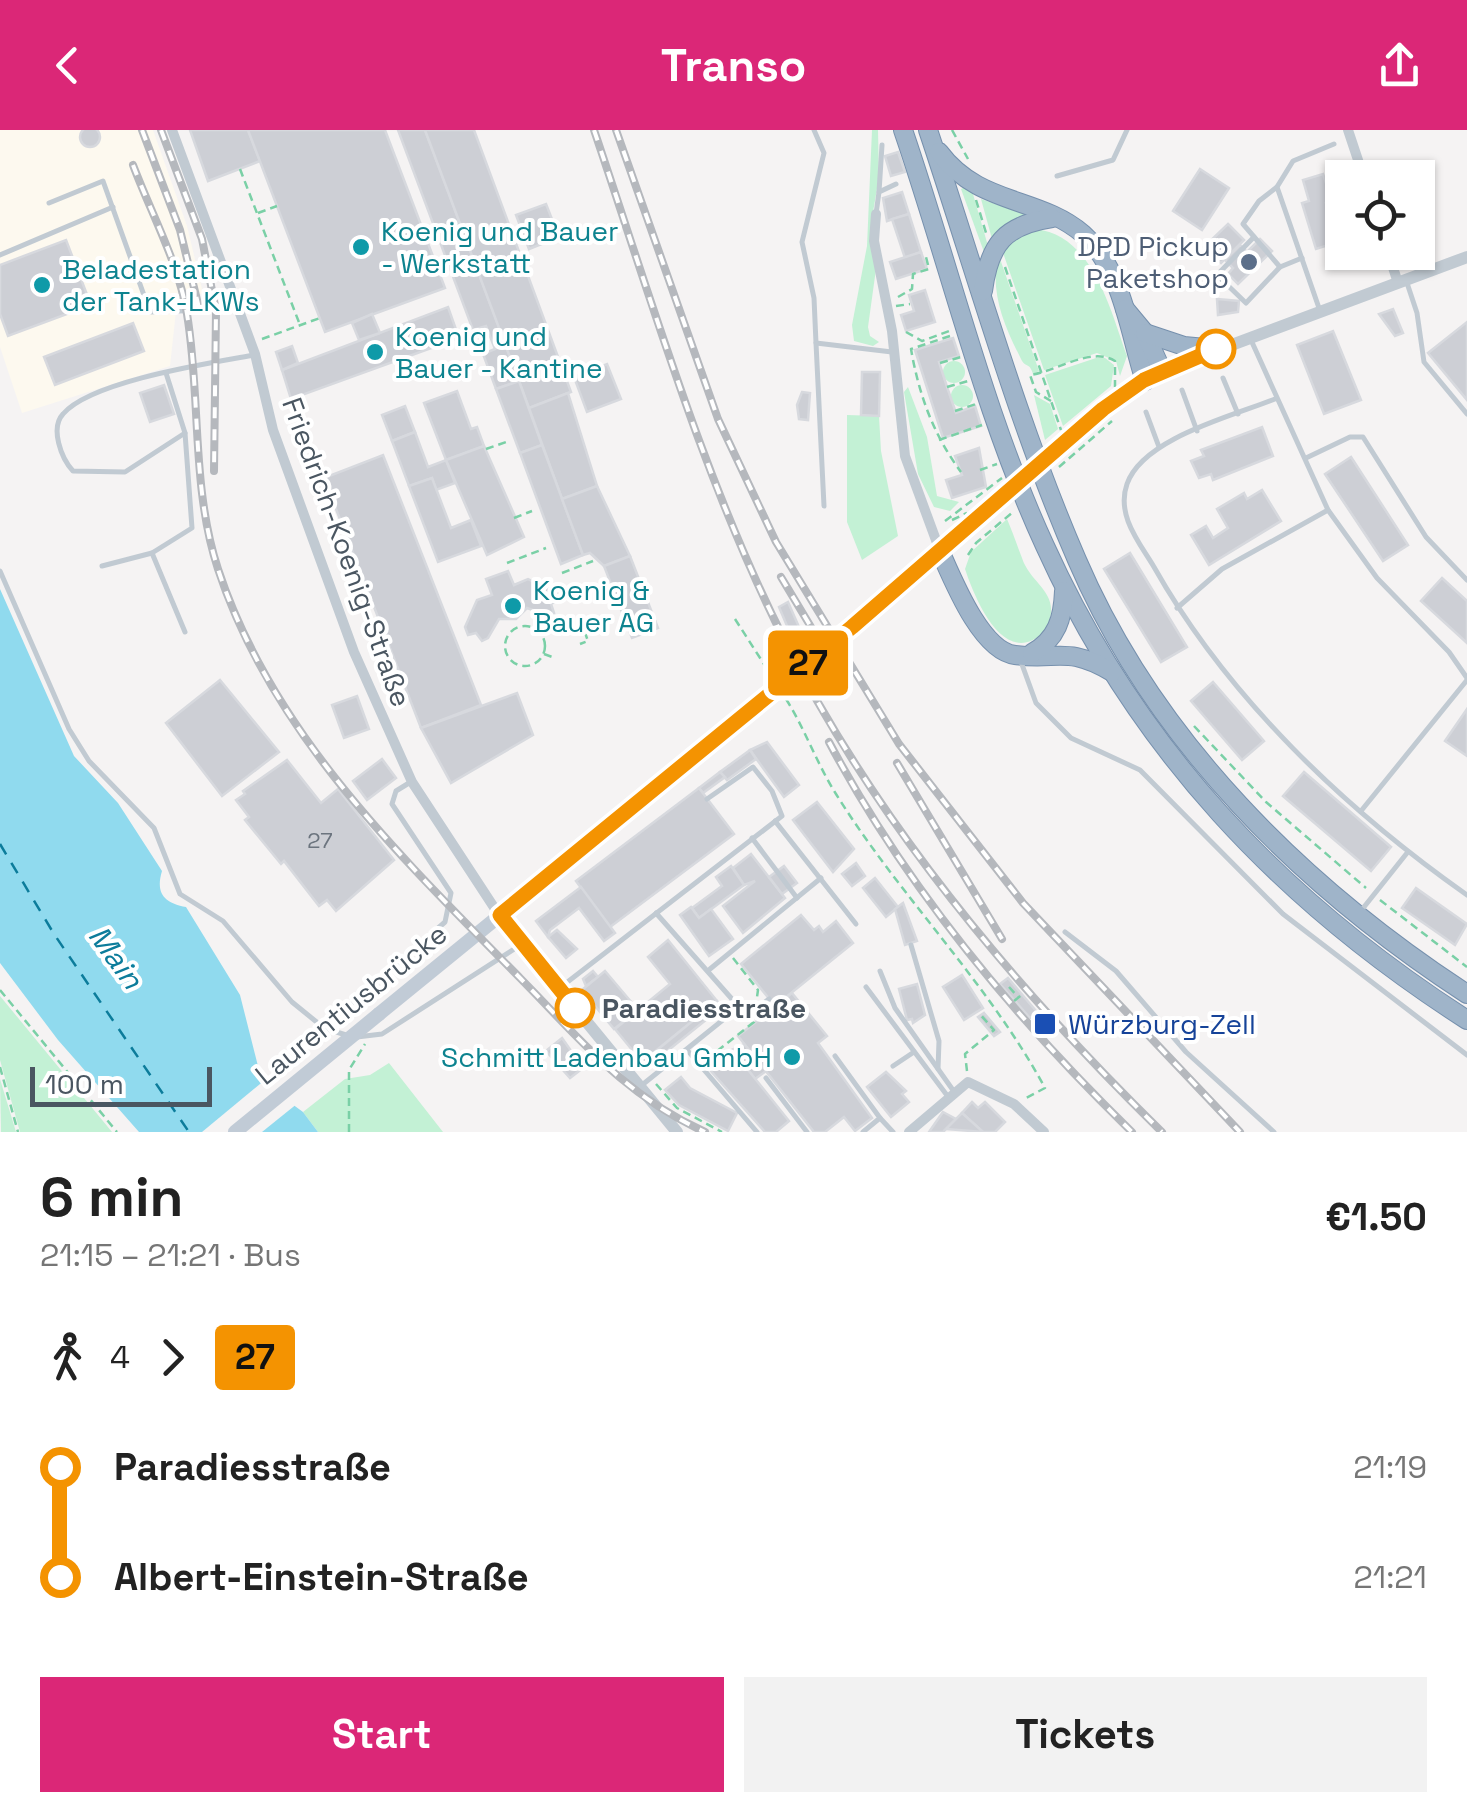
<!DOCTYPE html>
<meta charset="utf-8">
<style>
body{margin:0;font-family:"Space Grotesk",sans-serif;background:#f2f2f2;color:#222;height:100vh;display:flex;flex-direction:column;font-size:38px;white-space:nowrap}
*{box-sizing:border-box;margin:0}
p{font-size:32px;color:#767676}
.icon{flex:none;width:55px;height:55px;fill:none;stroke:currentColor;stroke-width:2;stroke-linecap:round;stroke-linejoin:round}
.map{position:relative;height:1002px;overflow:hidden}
.panel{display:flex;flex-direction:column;background:#fff;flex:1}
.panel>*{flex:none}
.badge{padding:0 20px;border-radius:8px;font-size:35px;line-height:65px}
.buttons{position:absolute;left:1325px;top:30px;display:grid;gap:20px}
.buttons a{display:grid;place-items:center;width:110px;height:110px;border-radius:0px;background:#fff;box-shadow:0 2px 8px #0004;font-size:50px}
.scale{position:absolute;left:30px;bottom:25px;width:182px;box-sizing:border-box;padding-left:10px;border:5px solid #4a5661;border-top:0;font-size:28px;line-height:35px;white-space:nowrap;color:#4a5661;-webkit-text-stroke:8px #fff;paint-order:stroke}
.map>.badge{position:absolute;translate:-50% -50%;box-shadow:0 0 0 5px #fff}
.legs{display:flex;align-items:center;gap:15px;height:110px;padding:0 40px;font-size:32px}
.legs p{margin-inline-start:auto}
.overview{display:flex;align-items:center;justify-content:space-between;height:170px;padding:0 40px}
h1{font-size:55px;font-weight:600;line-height:75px}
.primary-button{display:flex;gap:20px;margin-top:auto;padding:20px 40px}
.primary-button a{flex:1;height:115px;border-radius:0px;background:#db2777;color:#fff;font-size:40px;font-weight:600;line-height:115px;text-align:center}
.primary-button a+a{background:#f2f2f2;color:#222}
ul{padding:0 40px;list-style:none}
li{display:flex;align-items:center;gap:35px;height:110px;font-size:38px}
li i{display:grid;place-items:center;width:15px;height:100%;margin:0 12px;background:currentColor}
li i::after{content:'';width:25px;height:25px;margin:-12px;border:8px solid;border-radius:50%;background:#fff}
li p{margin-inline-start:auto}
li:first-child i{background:linear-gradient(#0000 50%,currentColor 0)}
li:last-child i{background:linear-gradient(currentColor 50%,#0000 0)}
header{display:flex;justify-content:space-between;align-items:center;height:130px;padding:0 40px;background:#db2777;color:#fff;font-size:45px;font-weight:600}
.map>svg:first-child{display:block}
.commercial{fill:#fdf9ef}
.green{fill:#c3f1d5}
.water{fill:#90daee}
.pier{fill:#f5f3f3}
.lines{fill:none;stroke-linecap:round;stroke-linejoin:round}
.ferry{stroke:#0c7c9b;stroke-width:2.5;stroke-dasharray:12 10;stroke-linecap:butt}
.building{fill:#cdcfd5;stroke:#d7d9de;stroke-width:2.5}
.trunk-casing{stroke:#7690ad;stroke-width:20}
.path{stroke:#7ad0a6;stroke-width:2.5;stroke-dasharray:8 5;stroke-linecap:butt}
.service{stroke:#c1cad2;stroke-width:5}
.minor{stroke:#c1cad2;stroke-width:10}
.tertiary{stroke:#c1cad2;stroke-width:12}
.secondary{stroke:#c1cbd6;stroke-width:14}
.trunk{stroke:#9fb4c9;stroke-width:18}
.rail-casing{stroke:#b5b8bd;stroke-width:8}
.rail{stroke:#fff;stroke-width:4;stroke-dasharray:11;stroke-linecap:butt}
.secondary-bridge{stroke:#c1cbd6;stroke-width:14}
.line-1-casing{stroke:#fff;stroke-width:22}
.line-1{stroke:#f49301;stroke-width:15}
.culture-dot{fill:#0f9aa8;stroke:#fff;stroke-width:4}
.service-dot{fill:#5c6f8a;stroke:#fff;stroke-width:4}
.stop-1-dot{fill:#fff;stroke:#f49301;stroke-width:5}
.transit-dot{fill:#1a4fb4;stroke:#fff;stroke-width:4}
.labels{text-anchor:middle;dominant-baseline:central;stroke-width:8;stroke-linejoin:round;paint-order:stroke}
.number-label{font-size:22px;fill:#6b747e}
.culture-label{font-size:28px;fill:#0d838f;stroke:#fff;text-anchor:start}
.service-label{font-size:28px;fill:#4e5e75;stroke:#fff;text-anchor:end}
.street-label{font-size:28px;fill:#4a5661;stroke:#fff}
.stop-label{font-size:28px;font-weight:bold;fill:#4a5661;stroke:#fff;text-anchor:start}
.transit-label{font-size:28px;fill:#164399;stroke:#fff;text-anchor:start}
.water-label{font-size:30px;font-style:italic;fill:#0c7c9b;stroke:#fff}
</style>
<header><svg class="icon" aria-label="back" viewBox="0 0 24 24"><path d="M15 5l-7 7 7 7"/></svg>Transo<svg class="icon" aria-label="share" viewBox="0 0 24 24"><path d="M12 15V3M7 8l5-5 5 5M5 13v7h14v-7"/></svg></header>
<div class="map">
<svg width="1467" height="1002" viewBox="0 0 1467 1002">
<rect width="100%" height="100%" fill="#f5f3f3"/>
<path class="commercial" d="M0,0H153L187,96L203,163L177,172L170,236L22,283L0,217Z"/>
<g class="green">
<path d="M872,0H878L879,47L872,88L876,139L868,197L870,206L879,212L873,216L854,211L852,195L867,116Z"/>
<path d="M965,57L973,64L988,116L984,122L961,59Z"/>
<path d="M981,69L1027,85V87L992,109Z"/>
<path d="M1035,99C1093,105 1110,179 1127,226L1120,246L1116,231L1097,223L1044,240L1001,117Z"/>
<path d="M998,123L1039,241L1033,244C1029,231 1026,239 1021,229C1003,193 990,163 998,123Z"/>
<path d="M1096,228H1105L1114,235L1111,256L1063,296L1045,245Z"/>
<circle cx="954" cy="242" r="11"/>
<circle cx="962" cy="266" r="11"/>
<path d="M908,257L927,307L937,366L959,372L950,381L934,377L918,344L904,262Z"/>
<path d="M1034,265L1050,274L1058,299L1045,310Z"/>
<path d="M847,285L879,286L881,321L898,406L862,430L847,392Z"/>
<path d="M1007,389C1013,403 1017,415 1022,428C1031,456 1066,464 1044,502C1004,540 975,469 965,439L971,422Z"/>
<path d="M0,866L112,1002H20L0,930Z"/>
<path d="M389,933L443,1002H318L303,982L345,949L370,945Z"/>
<path d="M0,949L16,1002H1Z"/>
</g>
<path class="water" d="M0,459L74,626L118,673L162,741C155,764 165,773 186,777L240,865L262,952L303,982L318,1002H139L58,910L0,833Z"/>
<path class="pier" d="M266,949L298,973L262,1002H202Z"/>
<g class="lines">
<path class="ferry" d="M0,714L54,804L189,1002"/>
</g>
<g class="building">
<circle cx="90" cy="7" r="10"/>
<path d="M190,0H248L260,31L208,51Z"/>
<path d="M248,0H385L445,158L325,202Z"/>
<path d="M398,0H425L519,251L496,259L483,224L495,219L486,196L473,200Z"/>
<path d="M425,0H474L571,262L529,278Z"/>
<path d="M898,22L905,42L891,46L885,26Z"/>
<path d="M1200,39L1229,58L1202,100L1173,81Z"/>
<path d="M1323,44L1332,71L1326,73L1338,112L1316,119L1302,73L1309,71L1303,50Z"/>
<path d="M902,62L909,84L887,91L883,68Z"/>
<path d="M546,74L559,107L529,119L516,85Z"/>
<path d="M909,84L921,122L905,128L892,89Z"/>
<path d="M1228,94L1244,110L1221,133L1204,117Z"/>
<path d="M1260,109L1272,121L1238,154L1228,144L1233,138L1225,130L1240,115L1247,122Z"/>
<path d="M66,110L91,175L8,206L0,184V135Z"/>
<path d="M921,122L927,139L896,149L890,132Z"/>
<path d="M925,160L935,192L906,201L901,185L914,181L909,165Z"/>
<path d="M1217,169L1239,171L1238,182L1218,185Z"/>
<path d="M448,177L459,208L291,269L282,240Z"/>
<path d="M1393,179L1403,203L1395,206L1379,184Z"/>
<path d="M372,184L380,203L359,210L352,193Z"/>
<path d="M1467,192V270L1428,223Z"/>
<path d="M133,193L144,221L55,255L44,227Z"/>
<path d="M1333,201L1361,270L1324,284L1297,215Z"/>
<path d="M953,208L959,226L939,232L947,257L956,283L975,276L981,296L943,308L915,220Z"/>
<path d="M292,216L298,233L282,240L276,222Z"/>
<path d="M607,234L621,269L587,282L574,247Z"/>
<path d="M862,242H880L879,286L861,285Z"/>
<path d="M519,251L542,315L520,323L496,259Z"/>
<path d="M164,255L174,284L150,292L140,263Z"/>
<path d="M457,261L471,299L477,297L484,316L446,330L424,273Z"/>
<path d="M802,262L810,263L808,290L799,289L797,275Z"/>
<path d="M568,263L597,356L562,369L529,278Z"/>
<path d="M405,276L415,302L392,311L382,285Z"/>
<path d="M1262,297L1273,326L1213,350L1211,344L1199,348L1191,331L1204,326L1201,320Z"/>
<path d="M415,302L428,337L446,330L455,353L436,360L432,348L409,356L392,311Z"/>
<path d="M542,315L583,425L561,434L520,323Z"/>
<path d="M484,316L524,407L487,425L446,330Z"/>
<path d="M979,318L986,357L952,368L946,350L962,345L955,326Z"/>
<path d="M383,325L481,575L421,598L324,348Z"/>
<path d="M1351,327L1408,415L1383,431L1325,344Z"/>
<path d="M432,348L451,398L471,390L481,416L438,432L409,356Z"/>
<path d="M597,356L630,426L604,436L590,423L583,425L562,369Z"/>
<path d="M1262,360L1281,391L1209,435L1191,405L1206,396L1213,408L1228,398L1217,379L1244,363L1247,369Z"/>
<path d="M1130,423L1187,517L1161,532L1104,439Z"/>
<path d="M630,426L658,498L632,508L604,436Z"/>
<path d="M508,441L514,455L528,449L556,462L559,470L551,474L554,483L547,485L527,478L516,489H499L488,508L482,511L476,503L468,505L465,497L477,470L492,465L486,449Z"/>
<path d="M1442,448L1467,471V513L1421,471Z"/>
<path d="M788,472L806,513L796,517L779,477Z"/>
<path d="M220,550L279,622L222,666L166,593Z"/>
<path d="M1213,552L1264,611L1242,630L1191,571Z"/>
<path d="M517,563L533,605L451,653L421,598Z"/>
<path d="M357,566L369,599L344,608L332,575Z"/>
<path d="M1467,579V626L1445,611Z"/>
<path d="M767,612L799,655L784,667L750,620Z"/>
<path d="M750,620L756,629L727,650L720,642Z"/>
<path d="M382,629L396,648L367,670L353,651Z"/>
<path d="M287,630L321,673L338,659L394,730L336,781L327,770L319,776L284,731L281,734L245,690L249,687L236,670L245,664L243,661Z"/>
<path d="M720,642L725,647L703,663L699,658Z"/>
<path d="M1304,642L1391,717L1371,741L1283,666Z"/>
<path d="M699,658L734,704L610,797L576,751Z"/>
<path d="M817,672L854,719L833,742L793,690Z"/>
<path d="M751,724L785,768L743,803L723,776L755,751L744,755L733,738Z"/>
<path d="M856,733L865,746L852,756L842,744Z"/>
<path d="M731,736L744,755L699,788L692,778L722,756L716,747Z"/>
<path d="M784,736L797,753L782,764L769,747Z"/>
<path d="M875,748L898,777L886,787L863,758Z"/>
<path d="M581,757L615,803L604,811L579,778L550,800L548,807L536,791Z"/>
<path d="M1416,758L1467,794L1455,815L1402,778Z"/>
<path d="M903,773L917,811L905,815L895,779Z"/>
<path d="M691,777L699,788L711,779L733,809L709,826L680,785Z"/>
<path d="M801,785L814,800L819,796L823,802L836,791L853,813L775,876L741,834Z"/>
<path d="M557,800L577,819L566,828L548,807Z"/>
<path d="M668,810L717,871L642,932L615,899L670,854L648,827Z"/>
<path d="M593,841L598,847L586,856L583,849Z"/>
<path d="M605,841L638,880L614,899L582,860Z"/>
<path d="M962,845L983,878L964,890L943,857Z"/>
<path d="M1008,848L1037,882L1030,888L1000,854Z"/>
<path d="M917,854L925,885L913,893L912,889L907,890L899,859Z"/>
<path d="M792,863L827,906L818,913L872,988L855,1001L844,987L825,1002H814L738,906Z"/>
<path d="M717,871L722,877L661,926L656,921Z"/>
<path d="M984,883L1000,902L994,906L978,887Z"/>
<path d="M562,908L583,938L570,948L546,921Z"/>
<path d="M744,914L766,941L755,949L732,920Z"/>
<path d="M732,920L789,991L776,1002H765L709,939Z"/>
<path d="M886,942L906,961L902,964L909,972L891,987L867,957Z"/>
<path d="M681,947L690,958L737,983L728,1001L679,975L665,960Z"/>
<path d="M972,972L978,978L985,972L1005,992L995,1002H983L962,983Z"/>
<path d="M943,982L956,989L943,1002H929Z"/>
<path d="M962,983L983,1002L946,999Z"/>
</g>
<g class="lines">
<defs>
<g id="trunk">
<path d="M903,0C950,137 984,284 1045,416C1137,619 1280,770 1467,890"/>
<path d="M928,0C976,143 1017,292 1077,430C1155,612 1303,757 1467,864"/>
<path d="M939,22C979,76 1039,66 1083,104C1123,140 1129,202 1145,251"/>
<path d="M983,161C989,114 1005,95 1052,88"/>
<path d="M1125,179L1145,203L1162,241"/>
<path d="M1145,203L1184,216L1216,219"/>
<path d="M940,421C953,450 981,521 1015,525C1059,531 1065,515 1112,542"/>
<path d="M1032,523C1057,509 1063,488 1064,461"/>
</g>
</defs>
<use href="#trunk" class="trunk-casing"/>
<g class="path">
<path d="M952,0L968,29"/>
<path d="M240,39L300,195"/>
<path d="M976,70L987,106"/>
<path d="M258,83L277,76"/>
<path d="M1005,137L1061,300"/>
<path d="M898,167L912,159L913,144L929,139L926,127"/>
<path d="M896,176L910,174"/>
<path d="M906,202L922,211L952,200"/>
<path d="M950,206L911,219C919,265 933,304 961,342"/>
<path d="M262,209L320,188"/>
<path d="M940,233L961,227"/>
<path d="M947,257L968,251"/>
<path d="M1051,271L1036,262L1030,245C1055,242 1091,216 1115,231V257"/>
<path d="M955,281L976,274"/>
<path d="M939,310L982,295"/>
<path d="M486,319L506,312"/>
<path d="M1059,337L1112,291"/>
<path d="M980,340L997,334"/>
<path d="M514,388L532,381"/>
<path d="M952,390L967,383"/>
<path d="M945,391L1002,348"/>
<path d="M968,425L976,413L1013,382"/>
<path d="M507,433L546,418"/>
<path d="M562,443L593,431"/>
<path d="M580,489L588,511L580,514"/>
<path d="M735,489L771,545"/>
<circle cx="525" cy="516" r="20"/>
<path d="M544,524L555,528"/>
<path d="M786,569C805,599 817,634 836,664C900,767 987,851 1045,958L1024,969"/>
<path d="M1194,596L1266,672L1366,758"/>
<path d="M1380,770L1467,837"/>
<path d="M733,828L758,860L757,867"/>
<path d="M1009,857L1018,867"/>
<path d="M0,860L117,1002"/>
<path d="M1014,871L1024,863"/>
<path d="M707,929L754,892L755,884"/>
<path d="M0,937L18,1002"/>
<path d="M967,941L965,924L994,900L979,883"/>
<path d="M656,954L677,978L722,1002"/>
<path d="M349,1002V940L365,914"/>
</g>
<g class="service">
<path d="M814,0L824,23L802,112L814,168L816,213L892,222"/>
<path d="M1057,46L1113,30L1127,0"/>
<path d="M1277,57L1259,71L1243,94L1280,137L1302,128"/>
<path d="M879,62L882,15"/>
<path d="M49,73L103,51L150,182L235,179"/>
<path d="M876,84L879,62L896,54"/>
<path d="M1254,107L1217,145L1246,173L1280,137"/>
<path d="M0,125L113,77"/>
<path d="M1407,153L1417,183L1424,232L1467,284"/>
<path d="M1319,178L1277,57L1293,31L1334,14"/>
<path d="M1251,210L1328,380L1377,448L1449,522L1467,548"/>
<path d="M816,213L824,376"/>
<path d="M166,243L185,303L125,342L73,341C61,328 50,298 63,284C91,251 210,233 254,225"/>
<path d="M1223,248L1238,284"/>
<path d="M1182,260L1197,301"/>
<path d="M1275,269C1233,286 1143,308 1127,354C1116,385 1139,412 1154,437C1228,568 1345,679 1467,765"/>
<path d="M1146,282L1159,317"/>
<path d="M1306,328L1350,307H1363L1426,407L1467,450"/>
<path d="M152,423L185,502"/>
<path d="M102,436L152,423L192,398L185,303"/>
<path d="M0,441L69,599L89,631L154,698L180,764L223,791L292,872L324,898L346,905"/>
<path d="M1177,478L1222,439L1328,380"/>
<path d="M1020,529L1036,573L1071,608L1140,640L1283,784L1467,925"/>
<path d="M1361,681L1467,550"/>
<path d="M775,691L856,794"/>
<path d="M752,708L797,768"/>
<path d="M1360,782L1407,723"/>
<path d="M656,783L739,877"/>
<path d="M1065,802L1116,841L1186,922L1274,1002"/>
<path d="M911,815L939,911L938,939"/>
<path d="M710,839L821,748"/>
<path d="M880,841L895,878L955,963"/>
<path d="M561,857L782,686L772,661L753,637L707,669"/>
<path d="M866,857L949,968"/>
<path d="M324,898L445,792L451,763L392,674L396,661L409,653"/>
<path d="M357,907L382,904L519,816"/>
<path d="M688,921L757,1002"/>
<path d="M835,926L880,988L863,1002"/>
<path d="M893,936L914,922"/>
<path d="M766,948L807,1002"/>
<path d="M642,955L739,877L761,875L769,869"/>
<path d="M880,988L893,1002"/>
</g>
<g class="minor">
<path d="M172,0L255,224L273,300L354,522L412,652L499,785"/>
<path d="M1348,0L1364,48"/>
<path d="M876,84L874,111L892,201L905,326L940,421"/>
<path d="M1388,122L1398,153"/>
<path d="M909,1002L968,952L1014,974L1044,1002"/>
</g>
<g class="tertiary">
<path d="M1162,241L1467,127"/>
<path d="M499,785L677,1002"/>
</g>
<g class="secondary">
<path d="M1085,295L1162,241"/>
<path d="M878,475L976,393"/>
<path d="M379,884L775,561"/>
</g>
<use href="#trunk" class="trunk"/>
<defs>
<g id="rail">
<path d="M142,0L180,100L199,178"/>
<path d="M161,0L202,109L216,181L214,341"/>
<path d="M594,0C652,171 703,349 785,511C877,694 1016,859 1162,1002"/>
<path d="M616,0L718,289L776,412L899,614L1023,773L1240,1002"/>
<path d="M133,35C151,83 179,134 187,184C201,268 191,357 218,439C272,604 402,728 521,849C581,910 624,965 705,1002"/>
<path d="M781,447L835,537"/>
<path d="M829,612C906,757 1015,888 1132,1002"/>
<path d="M897,633L1002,809"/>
</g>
</defs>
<use href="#rail" class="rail-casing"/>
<use href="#rail" class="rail"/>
<g class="secondary-bridge">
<path d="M976,393L1085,295"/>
<path d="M775,561L878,475"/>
<path d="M235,1002L379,884"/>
</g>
</g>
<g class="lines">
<defs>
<path id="line-1" d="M575,878L500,785L852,497L1103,279L1144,250L1216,219"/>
</defs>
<use href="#line-1" class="line-1-casing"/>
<use href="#line-1" class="line-1"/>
</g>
<g class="culture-dot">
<circle cx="361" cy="117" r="10"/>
<circle cx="42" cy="155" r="10"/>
<circle cx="375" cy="222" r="10"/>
<circle cx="513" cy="476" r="10"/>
<circle cx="792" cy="927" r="10"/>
</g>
<circle class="service-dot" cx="1249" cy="132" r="10"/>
<g class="stop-1-dot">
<circle cx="1216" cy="219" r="18"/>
<circle cx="575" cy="878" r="18"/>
</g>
<rect class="transit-dot" x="1033" y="882" width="24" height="24" rx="5"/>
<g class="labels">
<g class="number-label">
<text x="320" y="710">27</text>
</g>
<g class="culture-label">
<text x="381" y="101">Koenig und Bauer<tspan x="381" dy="32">- Werkstatt</tspan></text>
<text x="62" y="139">Beladestation<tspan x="62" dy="32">der Tank-LKWs</tspan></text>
<text x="395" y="206">Koenig und<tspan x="395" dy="32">Bauer - Kantine</tspan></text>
<text x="533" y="460">Koenig &amp;<tspan x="533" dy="32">Bauer AG</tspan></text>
<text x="772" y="927" text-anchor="end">Schmitt Ladenbau GmbH</text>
</g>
<g class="service-label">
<text x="1229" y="116">DPD Pickup<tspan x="1229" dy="32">Paketshop</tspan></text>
</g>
<g class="street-label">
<text transform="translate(347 422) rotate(70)">Friedrich-Koenig-Straße</text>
<text transform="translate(351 874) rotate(-39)">Laurentiusbrücke</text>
</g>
<g class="stop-label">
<text x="602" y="878">Paradiesstraße</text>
</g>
<g class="transit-label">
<text x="1068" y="894">Würzburg-Zell</text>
</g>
<g class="water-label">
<text transform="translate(116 827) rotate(54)">Main</text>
</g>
</g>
</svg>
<div class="buttons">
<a><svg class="icon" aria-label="locate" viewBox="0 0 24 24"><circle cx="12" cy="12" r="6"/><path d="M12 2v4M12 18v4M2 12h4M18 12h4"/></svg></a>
</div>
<div class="scale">100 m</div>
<b class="badge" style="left:808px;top:533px;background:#f49301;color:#111">27</b>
</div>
<section class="panel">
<div class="overview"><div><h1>6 min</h1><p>21:15 – 21:21 · Bus</p></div><b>€1.50</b></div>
<div class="legs"><svg class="icon" aria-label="walk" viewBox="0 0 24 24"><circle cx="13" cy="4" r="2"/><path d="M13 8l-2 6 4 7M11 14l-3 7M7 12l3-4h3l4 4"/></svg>4<svg class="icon" aria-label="forward" viewBox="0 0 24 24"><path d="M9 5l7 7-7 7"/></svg><b class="badge" style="background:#f49301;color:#111">27</b></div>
<ul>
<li><i style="color:#f49301"></i><b>Paradiesstraße</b><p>21:19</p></li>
<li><i style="color:#f49301"></i><b>Albert-Einstein-Straße</b><p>21:21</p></li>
</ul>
<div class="primary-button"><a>Start</a><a>Tickets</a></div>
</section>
